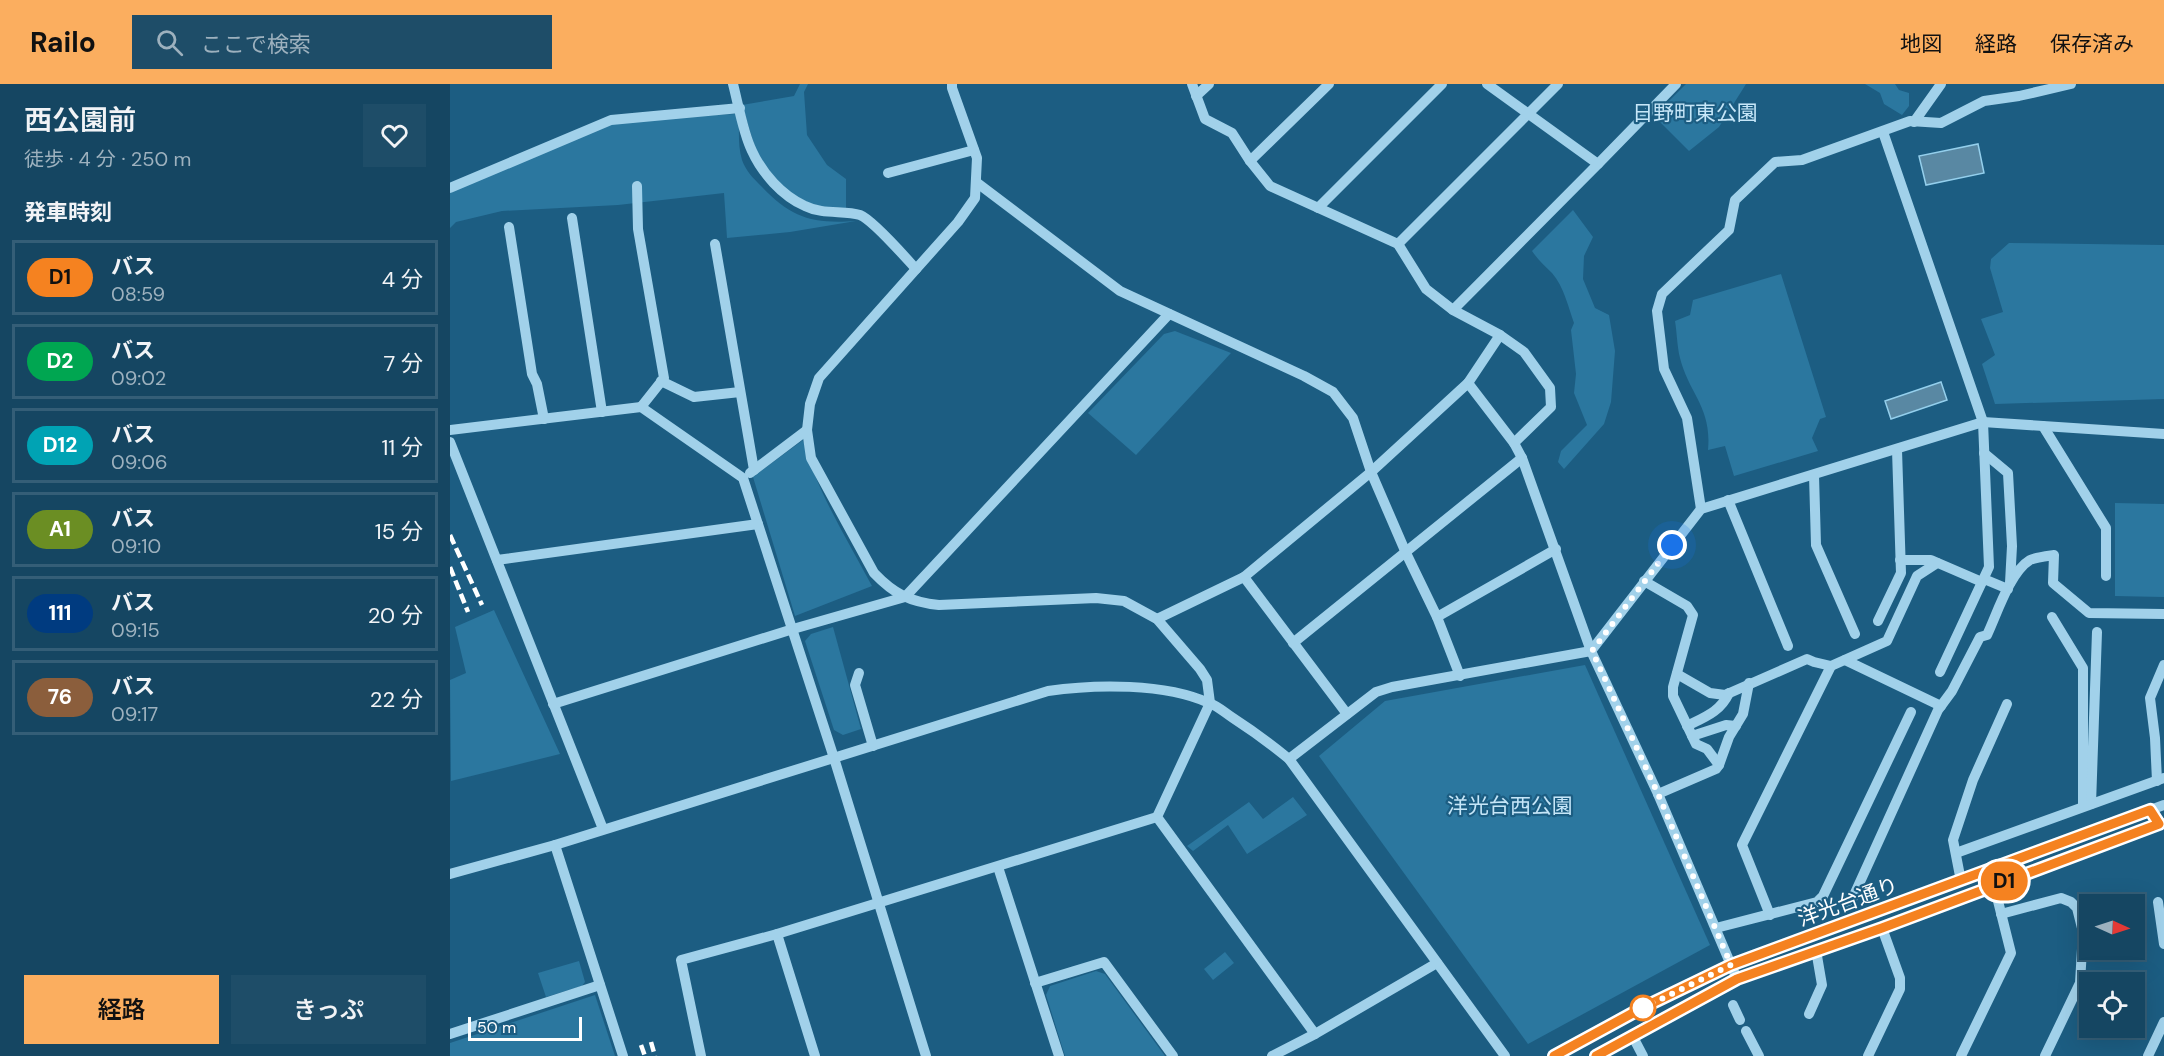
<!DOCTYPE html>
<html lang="ja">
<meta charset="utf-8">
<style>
body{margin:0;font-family:"DM Sans","Noto Sans JP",sans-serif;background:#1e4d68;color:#f1f3f6;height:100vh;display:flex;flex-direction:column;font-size:22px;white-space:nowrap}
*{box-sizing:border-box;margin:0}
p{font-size:20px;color:#9db1be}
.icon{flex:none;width:33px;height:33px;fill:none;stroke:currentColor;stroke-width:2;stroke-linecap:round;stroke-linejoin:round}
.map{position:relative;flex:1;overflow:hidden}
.side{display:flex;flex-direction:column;background:#154662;width:450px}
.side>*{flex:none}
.badge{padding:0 12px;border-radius:20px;font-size:21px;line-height:39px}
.needle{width:39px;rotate:93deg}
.tools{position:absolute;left:1629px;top:810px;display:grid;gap:12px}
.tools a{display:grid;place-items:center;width:66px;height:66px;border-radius:0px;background:#154662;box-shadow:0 6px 24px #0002,0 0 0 2px #345e77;font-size:30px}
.scale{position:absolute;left:18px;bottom:15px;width:114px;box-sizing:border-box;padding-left:6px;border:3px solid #fff;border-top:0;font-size:16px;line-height:21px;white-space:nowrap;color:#fff;-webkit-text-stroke:4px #1c5d82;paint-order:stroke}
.you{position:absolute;width:30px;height:30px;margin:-15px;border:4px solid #fff;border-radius:50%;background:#1a73e8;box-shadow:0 0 0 9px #1a73e833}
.map>.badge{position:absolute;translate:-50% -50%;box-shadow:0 0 0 3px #fff}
h2{padding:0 24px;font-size:22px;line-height:54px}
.round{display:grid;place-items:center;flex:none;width:63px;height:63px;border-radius:0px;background:#1e4d68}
.head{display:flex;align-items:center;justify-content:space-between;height:102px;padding:0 24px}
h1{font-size:28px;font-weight:600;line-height:45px}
.primary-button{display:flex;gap:12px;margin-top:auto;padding:12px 24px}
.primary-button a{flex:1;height:69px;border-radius:0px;background:#fbae5f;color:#111;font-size:24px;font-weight:600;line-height:69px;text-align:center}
.primary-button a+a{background:#1e4d68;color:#f1f3f6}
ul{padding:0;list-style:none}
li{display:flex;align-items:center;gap:18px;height:75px;margin:0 12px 9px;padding:0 12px;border:3px solid #345e77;border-radius:0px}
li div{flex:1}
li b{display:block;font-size:22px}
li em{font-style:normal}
li .badge{min-width:66px;font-weight:700;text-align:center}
header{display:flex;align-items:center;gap:36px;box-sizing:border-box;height:84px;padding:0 30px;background:#fbae5f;color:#111}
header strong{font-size:28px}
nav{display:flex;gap:33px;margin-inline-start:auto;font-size:21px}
.search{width:420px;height:54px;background:#1e4d68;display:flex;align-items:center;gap:15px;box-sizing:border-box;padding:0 21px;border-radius:0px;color:#9db1be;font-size:22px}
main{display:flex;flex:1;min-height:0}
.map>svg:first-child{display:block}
.green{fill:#2b779f}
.water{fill:#5988a3;stroke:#94cfec;stroke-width:1.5}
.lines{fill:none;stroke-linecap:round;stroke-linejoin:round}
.minor{stroke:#a1d1ea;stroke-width:10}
.rail{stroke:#fff;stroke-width:4.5;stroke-dasharray:10 4.5;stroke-linecap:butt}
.line-casing{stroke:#fff;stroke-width:14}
.line{stroke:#f58220;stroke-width:9}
.walk{stroke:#fff;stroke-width:6;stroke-dasharray:0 10.8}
.stop-dot{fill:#fff;stroke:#f58220;stroke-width:3}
.labels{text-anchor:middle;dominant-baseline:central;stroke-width:4.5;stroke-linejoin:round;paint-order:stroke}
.park-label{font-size:21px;fill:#c6e6f8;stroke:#1c5d82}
.street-label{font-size:21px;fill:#fff;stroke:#1c5d82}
</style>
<header>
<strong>Railo</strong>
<div class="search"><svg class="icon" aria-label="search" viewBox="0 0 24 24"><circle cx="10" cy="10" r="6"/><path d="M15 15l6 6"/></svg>ここで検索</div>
<nav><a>地図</a><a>経路</a><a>保存済み</a></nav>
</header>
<main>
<section class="side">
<div class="head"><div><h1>西公園前</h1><p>徒歩 · 4 分 · 250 m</p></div><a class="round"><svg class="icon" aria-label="heart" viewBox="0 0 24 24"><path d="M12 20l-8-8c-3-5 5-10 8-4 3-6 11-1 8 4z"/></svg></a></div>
<h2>発車時刻</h2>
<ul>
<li><span class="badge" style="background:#f58220;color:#111">D1</span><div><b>バス</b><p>08:59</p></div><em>4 分</em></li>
<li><span class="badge" style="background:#00a651;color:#fff">D2</span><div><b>バス</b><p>09:02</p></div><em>7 分</em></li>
<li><span class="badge" style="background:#00a3b4;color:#fff">D12</span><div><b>バス</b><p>09:06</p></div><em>11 分</em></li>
<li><span class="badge" style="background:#6b8e23;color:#fff">A1</span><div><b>バス</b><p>09:10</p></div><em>15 分</em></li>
<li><span class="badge" style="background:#003b80;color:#fff">111</span><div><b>バス</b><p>09:15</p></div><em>20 分</em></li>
<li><span class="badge" style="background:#8b5e3c;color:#fff">76</span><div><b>バス</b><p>09:17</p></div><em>22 分</em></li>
</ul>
<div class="primary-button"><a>経路</a><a>きっぷ</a></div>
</section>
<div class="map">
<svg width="1714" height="972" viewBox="0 0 1714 972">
<rect width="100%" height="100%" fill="#1c5d82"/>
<g class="green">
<path d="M350,0H358L354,8L357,51L377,81L396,95V124L374,123L355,118L333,103L308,73L292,21L344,12Z"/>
<path d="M1236,0H1296L1269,43L1239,67L1204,32Z"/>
<path d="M1415,0H1445L1449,6L1459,9V22L1452,31L1434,20L1430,9Z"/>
<path d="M285,30L289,35C289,48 288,63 292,76C296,87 303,94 311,102C341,134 362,140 406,137L340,148L277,154L274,109L168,121L52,127L6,138L0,144V108L161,40L185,35Z"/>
<path d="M1123,126L1143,153L1134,172L1133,195L1145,224L1159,231L1165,267L1161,318L1154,340L1114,385L1108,378L1111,367L1137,341L1124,309L1126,290L1121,246L1124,239C1118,222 1114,203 1102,189C1095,182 1088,176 1082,167Z"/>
<path d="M1559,159L1714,161V315L1545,320L1532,280L1545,271L1531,235L1553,228L1540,184L1541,175Z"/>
<path d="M1331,190L1376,333L1370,335L1362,354L1368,367L1284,392L1275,362L1258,366C1262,323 1239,310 1230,274C1227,262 1227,249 1225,237L1240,231L1243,216Z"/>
<path d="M725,247L781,269L686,371L638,329L714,250Z"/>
<path d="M353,356C367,408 397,455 422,502L345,532L303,393Z"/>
<path d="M1665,419L1714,420V513L1665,512Z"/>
<path d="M44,526L110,670L1,697L0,596L16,589L5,543Z"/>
<path d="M383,543L411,645L393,651L384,646L355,557L361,550Z"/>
<path d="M1135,581L1260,861L1078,960L869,672L935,617Z"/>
<path d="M843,713L857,731L797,770L778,741L743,767L737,762L799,718L813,735Z"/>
<path d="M775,868L784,879L763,896L754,885Z"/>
<path d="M129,877L135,898L132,902L96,913L88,889Z"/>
<path d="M646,887L655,890L715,972H615L596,911L600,902Z"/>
<path d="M145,911L165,972H0V959Z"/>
</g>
<g class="water">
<path d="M1528,60L1534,89L1476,101L1469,72Z"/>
<path d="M1491,298L1497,316L1441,335L1435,317Z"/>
</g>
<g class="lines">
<g class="minor">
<path d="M283,0C288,19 293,49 302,67C312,89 332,112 355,122C373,131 394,126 410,131C423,136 455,173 466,185"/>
<path d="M502,0V4L527,74L525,114L508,138L369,294L360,320L357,346L361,374L424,489C444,510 460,518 489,521L646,514L674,517L707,535L750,585L757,596L760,619L707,733L865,950"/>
<path d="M742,0L755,35L782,49L800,77L820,102L948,160L976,205L1003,226L1050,251L1018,299"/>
<path d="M746,12L759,0"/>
<path d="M1464,38L1491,0"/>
<path d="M1433,48L1533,338L1539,483L1490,588"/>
<path d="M800,77L879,0"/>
<path d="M1148,80L1226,0"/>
<path d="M438,89L524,66"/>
<path d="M526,98L670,207L854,292L883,308L903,334L921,388L956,469L987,533L1010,592"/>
<path d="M187,102L188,145L214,294L191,323"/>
<path d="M0,104L161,36L290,24"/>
<path d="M868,124L992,0"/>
<path d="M122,134L152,328"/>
<path d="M59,143L82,290L87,300L94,335"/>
<path d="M265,160L304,386"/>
<path d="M948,160L1108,0"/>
<path d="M1003,226L1148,80L1037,0"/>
<path d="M1050,251L1074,268L1100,304L1101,323L1064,359"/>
<path d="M211,297L244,313L290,308"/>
<path d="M1593,342L1656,444V492"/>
<path d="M0,346L191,323L293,394L384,674L476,972"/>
<path d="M0,358L153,745"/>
<path d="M1534,369L1558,389L1562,462L1560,499"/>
<path d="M300,389L357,346"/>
<path d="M1364,391L1366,461L1405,550"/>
<path d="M1278,416L1338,562"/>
<path d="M1251,425L1237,334L1214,285L1207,227L1212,210L1279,146L1285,116L1325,78L1352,76L1460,37L1491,39L1534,17L1569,12L1621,0"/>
<path d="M47,476L308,440"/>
<path d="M1450,476H1481L1532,498"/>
<path d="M1534,495L1558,505"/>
<path d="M1194,497L1237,522L1243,531L1223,603V612L1246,660L1257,665L1269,681"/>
<path d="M987,533L1106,465"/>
<path d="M1602,533L1633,584V722"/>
<path d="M707,535L794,493"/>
<path d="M1428,537L1451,489L1447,366"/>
<path d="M843,559L1072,374"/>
<path d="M1395,576L1491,622"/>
<path d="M409,589L405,601L423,662"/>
<path d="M1227,590L1260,609L1275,611L1357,575L1364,578L1381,582"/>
<path d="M103,620L343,545L455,513L719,230"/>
<path d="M897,630L794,493L921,388L1018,299L1064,359L1072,374L1141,567L1208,710L1287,895"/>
<path d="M1237,642C1255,633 1270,628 1279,609"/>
<path d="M1242,652L1276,641L1286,642"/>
<path d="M839,675L926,608L942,603L1141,567L1251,425L1533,338L1714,350"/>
<path d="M1707,697L1705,654L1700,614L1714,581"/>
<path d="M1208,710L1266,685L1269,681L1279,653L1293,630L1299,599"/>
<path d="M1641,720L1647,548"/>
<path d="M105,761L173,972"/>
<path d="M1506,769L1714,694"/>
<path d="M548,783L609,972"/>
<path d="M0,790L105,761L598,607C645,600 715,599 759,619C768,622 775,629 783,634C803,647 821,660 839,675L1055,972"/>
<path d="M1511,797L1503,756L1523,696L1557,620"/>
<path d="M1708,818L1714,860"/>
<path d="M1400,820L1488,626L1502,607L1530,553L1537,551C1547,530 1560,488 1580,476C1587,473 1597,472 1604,471L1603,499L1639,529L1714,530"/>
<path d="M1551,830L1611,814L1621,818L1627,824L1633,848L1630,899L1595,972"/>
<path d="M1320,831L1292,761L1381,582L1437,557L1467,492L1487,479"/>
<path d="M1266,844L1367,818L1373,812L1461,628"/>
<path d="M327,850L365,972"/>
<path d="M585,899L654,878L723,972"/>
<path d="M1283,921L1290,936"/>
<path d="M1359,930L1372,901L1366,866"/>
<path d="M1296,947L1309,972"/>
<path d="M0,950L150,901"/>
<path d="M1182,951L1193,972"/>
<path d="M251,972L231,876L327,850L707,733"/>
<path d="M822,972L865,950L987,879"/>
<path d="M1104,972L1192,924L1281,881L1714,721"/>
<path d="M1146,972L1190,946L1287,895L1432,844L1544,801L1714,739"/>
<path d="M1418,972L1450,905V894L1432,844"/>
<path d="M1511,972L1561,869L1544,801"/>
<path d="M1698,972L1714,938"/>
</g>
<g class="rail">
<path d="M0,451L32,521"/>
<path d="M0,483L18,528"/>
<path d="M201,958L205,972"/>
<path d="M191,961L195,972"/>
</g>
</g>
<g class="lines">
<defs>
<path id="line" d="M1104,972L1192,924L1281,881L1700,726L1709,740L1432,844L1287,895L1146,972"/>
</defs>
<use href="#line" class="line-casing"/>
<use href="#line" class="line"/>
<path class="walk" d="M1193,924L1281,881L1208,710L1142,567L1222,461"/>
</g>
<circle class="stop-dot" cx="1193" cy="924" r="12"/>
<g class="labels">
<g class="park-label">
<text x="1245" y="29">日野町東公園</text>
<text x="1060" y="722">洋光台西公園</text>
</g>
<g class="street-label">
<text transform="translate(1398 818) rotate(-20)">洋光台通り</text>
</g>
</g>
</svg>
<div class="tools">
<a><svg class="needle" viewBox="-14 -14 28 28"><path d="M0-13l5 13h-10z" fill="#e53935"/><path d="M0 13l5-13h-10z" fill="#9db1be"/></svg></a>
<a><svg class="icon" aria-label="locate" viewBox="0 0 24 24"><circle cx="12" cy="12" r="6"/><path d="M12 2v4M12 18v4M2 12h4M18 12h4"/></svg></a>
</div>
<div class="scale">50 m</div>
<div class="you" style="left:1222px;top:461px"></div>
<b class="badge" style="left:1554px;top:797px;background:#f58220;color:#111">D1</b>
</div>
</main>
